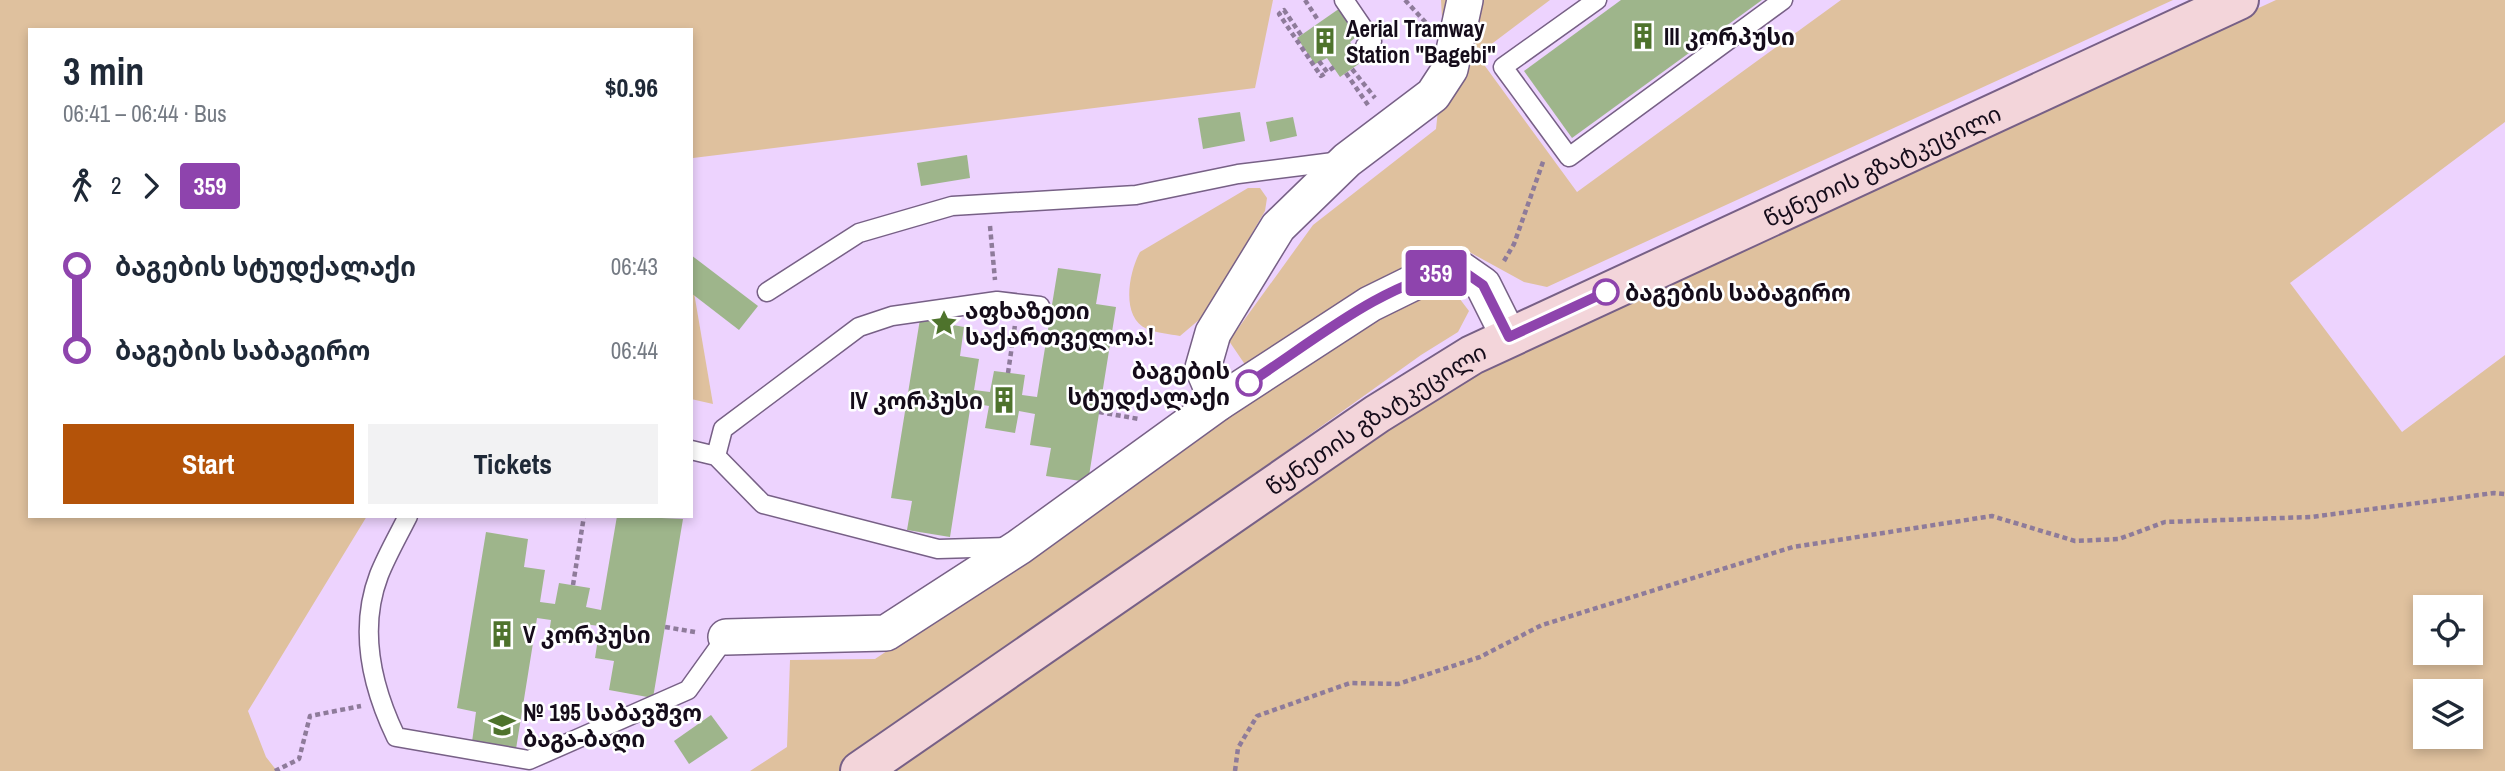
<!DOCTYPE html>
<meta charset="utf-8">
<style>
body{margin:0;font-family:"Archivo Narrow","Noto Sans Georgian",sans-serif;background:#f2f2f3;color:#1f2937;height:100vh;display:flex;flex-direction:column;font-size:26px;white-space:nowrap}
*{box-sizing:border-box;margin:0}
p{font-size:23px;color:#747a83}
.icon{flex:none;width:38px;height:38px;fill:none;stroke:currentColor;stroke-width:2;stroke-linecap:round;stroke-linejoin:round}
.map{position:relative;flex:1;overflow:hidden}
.drawer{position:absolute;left:28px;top:28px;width:665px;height:490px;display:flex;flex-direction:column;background:#fff;border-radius:0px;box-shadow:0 4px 10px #0003}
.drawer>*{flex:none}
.badge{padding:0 14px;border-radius:5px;font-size:24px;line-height:46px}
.tools{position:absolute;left:2413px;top:595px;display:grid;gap:14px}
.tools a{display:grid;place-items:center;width:70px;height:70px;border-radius:0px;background:#fff;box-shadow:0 4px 10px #0003;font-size:35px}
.map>.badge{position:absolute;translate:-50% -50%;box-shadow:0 0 0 4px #fff}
.legs{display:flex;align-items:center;gap:10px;height:77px;padding:0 35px;font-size:23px}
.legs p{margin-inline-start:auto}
.overview{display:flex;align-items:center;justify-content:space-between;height:119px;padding:0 35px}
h1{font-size:38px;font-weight:800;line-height:52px}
.cta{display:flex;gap:14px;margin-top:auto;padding:14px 35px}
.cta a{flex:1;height:80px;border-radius:0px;background:#b45309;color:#fff;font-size:28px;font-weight:800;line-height:80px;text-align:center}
.cta a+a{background:#f2f2f3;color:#1f2937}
ul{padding:0 35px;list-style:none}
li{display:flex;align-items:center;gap:24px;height:84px;font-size:26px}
li i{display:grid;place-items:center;width:10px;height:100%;margin:0 9px;background:currentColor}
li i::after{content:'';width:18px;height:18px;margin:-9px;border:5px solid;border-radius:50%;background:#fff}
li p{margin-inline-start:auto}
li:first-child i{background:linear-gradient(#0000 50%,currentColor 0)}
li:last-child i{background:linear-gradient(currentColor 50%,#0000 0)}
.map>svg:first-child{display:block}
.green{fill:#dfc19e;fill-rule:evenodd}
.building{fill:#9eb58b}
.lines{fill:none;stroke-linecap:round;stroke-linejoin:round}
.service-casing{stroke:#776086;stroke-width:21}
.minor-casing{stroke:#776086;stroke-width:38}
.secondary-casing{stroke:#776086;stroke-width:42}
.path{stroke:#8e7b9a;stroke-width:4.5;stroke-dasharray:5 3.5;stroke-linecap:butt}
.service{stroke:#fff;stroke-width:18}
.minor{stroke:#fff;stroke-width:35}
.secondary{stroke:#f3d5da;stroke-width:38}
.line-1-casing{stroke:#fff;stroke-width:16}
.line-1{stroke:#8e44ad;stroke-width:10}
.stop-1-dot{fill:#fff;stroke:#8e44ad;stroke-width:3.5}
.labels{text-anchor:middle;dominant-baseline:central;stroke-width:5;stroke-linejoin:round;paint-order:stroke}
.poi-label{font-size:23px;font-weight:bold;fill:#150c1a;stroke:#fff;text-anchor:start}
.street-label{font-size:23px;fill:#150c1a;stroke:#fff}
.stop-label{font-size:23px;font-weight:bold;fill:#150c1a;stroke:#fff;text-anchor:start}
</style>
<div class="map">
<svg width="2505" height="771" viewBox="0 0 2505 771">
<rect width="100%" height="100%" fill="#edd3fe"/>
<g class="green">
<path d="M0,0H1273L1255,88L693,158L691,237V30H30V516H367L248,711L266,757L277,771H0Z"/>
<path d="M1441,0H1550L1477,55L1577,192L1841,0H2173L1547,287L1524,282L1462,248L1365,293L1246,366L1229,341L1313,225L1436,129L1444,53Z"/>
<path d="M2276,0H2505V122L2290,283L2402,432L2505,355V771H893L1394,417L1567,326ZM2426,607H2471V653H2426ZM2426,691H2471V737H2426Z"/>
<path d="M1248,188H1260L1267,198L1265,211L1211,304L1200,319L1180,336C1170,334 1157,333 1147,329C1120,317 1129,272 1140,252Z"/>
<path d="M691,275L713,404L691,399Z"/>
<path d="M1453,290L1469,311L1458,332L1421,355L839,771H750L787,747L790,660L875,659L1141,481L1263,392L1419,293Z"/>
</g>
<g class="building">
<path d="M1621,0H1762L1572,138L1524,71Z"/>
<path d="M1343,6L1361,33L1350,42L1363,61L1340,77L1327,58L1315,64L1297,38Z"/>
<path d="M1240,112L1245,141L1203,149L1198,118Z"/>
<path d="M1293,117L1297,136L1270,142L1266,122Z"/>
<path d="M967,155L970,178L921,186L917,163Z"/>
<path d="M691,255L758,306L739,330L691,293Z"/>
<path d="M1058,268L1101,274L1096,304L1116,307L1088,482L1046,476L1051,448L1030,445L1035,414L1019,411L1015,433L985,428L989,406L971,403L950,537L907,530L912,501L891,498L920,319L964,327L960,356L979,359L974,390L990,392L994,371L1025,375L1022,395L1037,397Z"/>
<path d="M617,516L683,519L653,698L609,690L614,661L595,658L600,626L583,624L580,645L548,640L551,620L537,618L516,749L472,742L476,712L457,708L486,532L528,539L524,567L545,570L540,602L555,604L559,583L590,588L586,607L601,610Z"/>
<path d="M711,715L728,738L689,764L674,741Z"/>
</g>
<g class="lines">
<defs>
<g id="service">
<path d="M1344,0L1372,41L1365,46"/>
<path d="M1597,0L1503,67L1569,157L1783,0"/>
<path d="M767,292L859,233L952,206L1136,195L1238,174L1341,161"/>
<path d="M691,450L716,456L763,504L938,549L1008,547"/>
<path d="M716,456L723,429L859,327L892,316L997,301L1040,306"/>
<path d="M408,516C398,536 387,555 379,575C358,630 372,687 396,737L529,760L688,690L726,637"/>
</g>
<g id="minor">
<path d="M1218,403L1203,368L1213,333L1278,227L1347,160L1433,95L1450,69L1465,0"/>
<path d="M726,637L886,633L1019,547L1218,403L1370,304L1431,274L1460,269L1483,285L1509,337"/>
</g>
<g id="secondary">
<path id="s1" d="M860,771L1377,414L1472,355L2239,0"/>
</g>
</defs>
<use href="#service" class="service-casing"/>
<use href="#minor" class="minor-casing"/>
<use href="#secondary" class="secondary-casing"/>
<g class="path">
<path d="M1305,0L1318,20"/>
<path d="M1405,0L1429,26"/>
<path d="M1301,35L1284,10L1279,14L1321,76L1327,72"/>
<path d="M1319,61L1327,72L1334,67"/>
<path d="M1352,69L1375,98"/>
<path d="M1346,73L1368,105"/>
<path d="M990,226L995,280"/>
<path d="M1504,261L1514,244L1544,159"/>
<path d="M1008,373L1015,325"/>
<path d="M1099,412L1139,419"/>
<path d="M573,585L584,516"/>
<path d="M665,627L695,632"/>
<path d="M275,771L299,759L310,716L361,706"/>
<path d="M1235,771L1238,748L1257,716L1350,683L1398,684L1480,657L1542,625L1793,547L1992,516L2075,541L2119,539L2165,522L2311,517L2494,493L2505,494"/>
</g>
<use href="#service" class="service"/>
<use href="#minor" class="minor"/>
<use href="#secondary" class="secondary"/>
</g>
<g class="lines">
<defs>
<path id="line-1" d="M1249,383C1314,341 1383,282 1460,269L1483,285L1509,337L1606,292"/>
</defs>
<use href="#line-1" class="line-1-casing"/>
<use href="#line-1" class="line-1"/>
</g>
<defs>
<symbol id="building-bare" viewBox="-9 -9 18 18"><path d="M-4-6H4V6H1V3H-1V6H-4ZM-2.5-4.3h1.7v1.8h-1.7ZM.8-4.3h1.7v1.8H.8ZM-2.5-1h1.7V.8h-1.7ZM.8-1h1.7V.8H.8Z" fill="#4e732c" stroke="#fff" stroke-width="2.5" paint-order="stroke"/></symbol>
<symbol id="sight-bare" viewBox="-9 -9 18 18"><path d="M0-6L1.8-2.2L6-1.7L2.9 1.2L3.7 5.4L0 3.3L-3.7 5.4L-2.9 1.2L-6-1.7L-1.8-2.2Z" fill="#4e732c" stroke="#fff" stroke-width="2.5" paint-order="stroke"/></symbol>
<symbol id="school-bare" viewBox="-9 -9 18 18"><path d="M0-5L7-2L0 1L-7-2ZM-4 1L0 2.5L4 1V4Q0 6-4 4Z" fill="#4e732c" stroke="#fff" stroke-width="2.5" paint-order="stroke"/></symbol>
</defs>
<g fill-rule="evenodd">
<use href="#building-bare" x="1624" y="17" width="38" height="38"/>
<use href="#building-bare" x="1306" y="22" width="38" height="38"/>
<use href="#sight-bare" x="925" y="304" width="38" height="38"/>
<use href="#building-bare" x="985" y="381" width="38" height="38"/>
<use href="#building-bare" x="483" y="615" width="38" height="38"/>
<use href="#school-bare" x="483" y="706" width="38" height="38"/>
</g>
<g class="stop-1-dot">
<circle cx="1606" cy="292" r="12"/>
<circle cx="1249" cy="383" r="12"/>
</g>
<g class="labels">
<g class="poi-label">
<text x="1346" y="28">Aerial Tramway<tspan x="1346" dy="26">Station "Bagebi"</tspan></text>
<text x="1664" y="36">III კორპუსი</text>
<text x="965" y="310">აფხაზეთი<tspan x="965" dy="26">საქართველოა!</tspan></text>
<text x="983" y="400" text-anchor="end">IV კორპუსი</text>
<text x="523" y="634">V კორპუსი</text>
<text x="523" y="712">№ 195 საბავშვო<tspan x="523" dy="26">ბაგა-ბაღი</tspan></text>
</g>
<g class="street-label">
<text stroke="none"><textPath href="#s1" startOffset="1192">წყნეთის გზატკეცილი</textPath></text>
<text stroke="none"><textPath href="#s1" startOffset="625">წყნეთის გზატკეცილი</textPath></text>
</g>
<g class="stop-label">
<text x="1625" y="292">ბაგების საბაგირო</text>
<text x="1230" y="370" text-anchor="end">ბაგების<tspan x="1230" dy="26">სტუდქალაქი</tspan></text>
</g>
</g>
</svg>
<div class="tools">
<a><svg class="icon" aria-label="locate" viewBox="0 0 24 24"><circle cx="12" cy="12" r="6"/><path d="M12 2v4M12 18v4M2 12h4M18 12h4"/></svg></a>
<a><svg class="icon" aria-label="layers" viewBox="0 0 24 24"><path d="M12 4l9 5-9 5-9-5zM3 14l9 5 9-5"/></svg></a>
</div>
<b class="badge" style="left:1436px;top:273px;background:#8e44ad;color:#fff">359</b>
<section class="drawer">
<div class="overview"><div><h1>3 min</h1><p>06:41 – 06:44 · Bus</p></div><b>$0.96</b></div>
<div class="legs"><svg class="icon" aria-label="walk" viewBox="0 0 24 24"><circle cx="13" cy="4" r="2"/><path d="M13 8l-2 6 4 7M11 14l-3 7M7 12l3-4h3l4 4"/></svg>2<svg class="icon" aria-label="forward" viewBox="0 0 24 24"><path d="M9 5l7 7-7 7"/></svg><b class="badge" style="background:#8e44ad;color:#fff">359</b></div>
<ul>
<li><i style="color:#8e44ad"></i><b>ბაგების სტუდქალაქი</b><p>06:43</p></li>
<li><i style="color:#8e44ad"></i><b>ბაგების საბაგირო</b><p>06:44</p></li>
</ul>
<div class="cta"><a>Start</a><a>Tickets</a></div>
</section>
</div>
